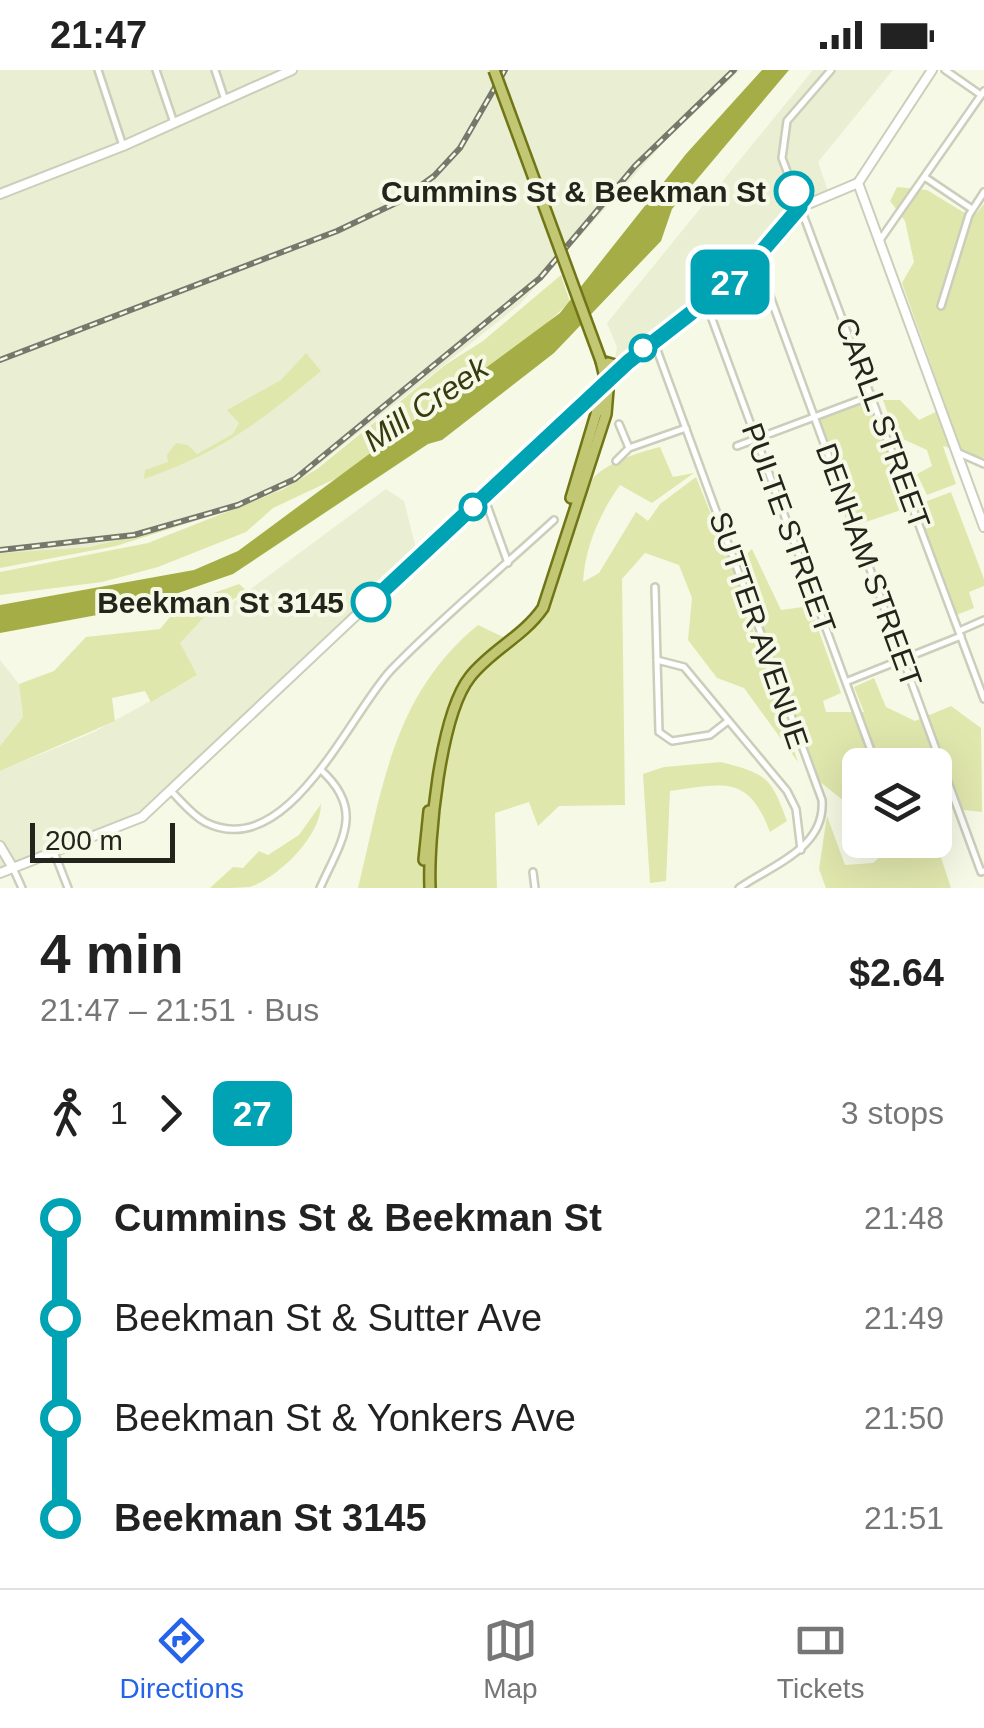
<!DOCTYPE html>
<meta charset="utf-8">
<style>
body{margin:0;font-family:Arial,sans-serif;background:#f6f6f6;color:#222;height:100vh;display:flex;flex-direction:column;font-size:38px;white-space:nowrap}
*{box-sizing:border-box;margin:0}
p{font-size:32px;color:#767676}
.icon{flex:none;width:55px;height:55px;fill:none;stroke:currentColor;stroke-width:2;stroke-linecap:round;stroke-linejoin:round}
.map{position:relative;height:818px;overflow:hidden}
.side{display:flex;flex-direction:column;background:#fff;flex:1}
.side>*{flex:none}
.badge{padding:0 20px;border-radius:15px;font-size:35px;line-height:65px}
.buttons{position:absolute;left:842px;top:678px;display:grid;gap:20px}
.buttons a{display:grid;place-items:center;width:110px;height:110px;border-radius:15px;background:#fff;box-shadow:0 10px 40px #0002;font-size:50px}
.scale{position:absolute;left:30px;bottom:25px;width:145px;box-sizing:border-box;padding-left:10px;border:5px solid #23241c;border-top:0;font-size:28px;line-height:35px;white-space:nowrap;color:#23241c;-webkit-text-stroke:8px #f6f9e5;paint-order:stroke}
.map>.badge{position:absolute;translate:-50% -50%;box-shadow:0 0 0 5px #fff}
.legs{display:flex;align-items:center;gap:15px;height:110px;padding:0 40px;font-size:32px}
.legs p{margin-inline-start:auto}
.head{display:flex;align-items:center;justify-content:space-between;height:170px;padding:0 40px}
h1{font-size:55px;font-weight:700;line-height:75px}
ul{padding:0 40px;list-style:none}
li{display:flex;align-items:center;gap:35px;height:100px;font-size:38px}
li i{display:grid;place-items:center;width:15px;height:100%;margin:0 12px;background:currentColor}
li i::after{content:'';width:25px;height:25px;margin:-12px;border:8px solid;border-radius:50%;background:#fff}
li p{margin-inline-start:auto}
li:first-child i{background:linear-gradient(#0000 50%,currentColor 0)}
li:last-child i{background:linear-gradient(currentColor 50%,#0000 0)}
.status{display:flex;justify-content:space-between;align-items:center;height:70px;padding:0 50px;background:#fff;direction:ltr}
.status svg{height:28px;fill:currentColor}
.dock{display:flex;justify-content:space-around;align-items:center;height:140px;border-top:2px solid #e0e0e0;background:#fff;font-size:28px;color:#767676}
.dock a{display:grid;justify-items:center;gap:5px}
.dock .on{color:#2563eb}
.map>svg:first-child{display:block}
.built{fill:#eaeed2}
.green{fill:#e0e7ad}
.water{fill:#a5ad47}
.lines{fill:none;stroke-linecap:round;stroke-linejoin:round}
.street-casing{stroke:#cbceba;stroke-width:10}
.secondary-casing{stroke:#cbceba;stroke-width:12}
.primary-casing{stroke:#707617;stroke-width:14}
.street{stroke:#fff;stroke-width:5}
.secondary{stroke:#fff;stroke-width:8}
.primary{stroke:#c2c773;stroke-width:9}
.rail-casing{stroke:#77786c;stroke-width:6}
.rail{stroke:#f6f9e5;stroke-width:2.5;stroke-dasharray:8;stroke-linecap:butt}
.primary-bridge-casing{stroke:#707617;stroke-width:14;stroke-linecap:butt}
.primary-bridge{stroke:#c2c773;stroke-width:9}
.line-1-casing{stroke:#fff;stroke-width:22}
.line-1{stroke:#00a3b4;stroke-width:15}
.stop-1-dot{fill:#fff;stroke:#00a3b4;stroke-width:5}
.labels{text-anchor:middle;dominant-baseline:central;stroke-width:8;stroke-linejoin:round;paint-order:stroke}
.stop-label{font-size:30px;font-weight:bold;fill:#23241c;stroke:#f6f9e5;text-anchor:end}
.street-label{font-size:30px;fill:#23241c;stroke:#f6f9e5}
.water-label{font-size:32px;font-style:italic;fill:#383b10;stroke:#f6f9e5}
</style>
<div class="status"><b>21:47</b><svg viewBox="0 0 49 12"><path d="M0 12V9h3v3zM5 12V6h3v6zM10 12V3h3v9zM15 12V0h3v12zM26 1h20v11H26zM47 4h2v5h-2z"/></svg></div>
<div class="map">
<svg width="984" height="818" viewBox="0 0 984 818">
<rect width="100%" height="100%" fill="#f6f9e5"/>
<g class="built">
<path d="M0,0H740L665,71L520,234L301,409L266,428L142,467L90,477L0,483Z"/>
<path d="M813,0H893L818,92L829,124L806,133L756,188L612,306L617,277L607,253Z"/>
<path d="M386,419L404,431L418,487L142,747L0,803V701L92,663L196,606L179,573L205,546L229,535Z"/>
<path d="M0,590L19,614L23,647L0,676Z"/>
</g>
<g class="green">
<path d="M897,117L927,120L963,142L977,143L984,134V388L943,376L956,414L927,425L917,404L932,396L927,380L896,366L883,330H900L919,350L946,337L902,213L914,192L905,151L890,131Z"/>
<path d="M561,205L570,232L524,274L425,346L413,338L415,354L337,408L273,438L246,462L158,497L102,512L0,525V502L148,473L282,420L317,399L445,295L483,271Z"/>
<path d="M306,283L321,301C260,352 221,382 144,409L145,400L168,392L167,385L176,373L188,375L197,384L233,364L239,353L227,340L281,310Z"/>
<path d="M873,325L914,436L951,422L984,509V516L969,522L974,538L954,546L913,436L854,456L815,347Z"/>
<path d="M660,377L673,407L694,403L652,433L620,415C600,443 585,477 583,512L599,503L636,442L648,451L660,434L696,407L731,494L798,692L744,618L717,608L688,570L692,528L679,495L645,483L622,509L625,735L559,736L538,756L529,732L495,743L497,818H358C383,716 393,625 478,555L518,574C532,558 547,543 555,523C567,488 569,442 591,411C604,393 639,382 660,377Z"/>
<path d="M198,450L116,476L0,498V483L90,477Z"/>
<path d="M752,479L781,540L810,536L841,623L823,631L826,642H864L854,617L874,608L886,637L915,651L951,636L981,658L982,742L945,738L935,751V695H860V744L819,711L750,524L743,487Z"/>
<path d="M239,514L247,521L205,546L180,573L197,605L151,632L145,621L112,628L115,651L0,701V676L23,647L19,614L54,601L86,567L160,559L180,535Z"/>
<path d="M721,692C767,704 771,707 787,751L770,762C748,704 724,714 670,721L666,811L650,813L643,704L664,697Z"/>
<path d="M321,734C321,766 279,807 250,817C239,818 222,818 210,818L233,797L243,798L259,781L268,785L299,765Z"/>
<path d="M827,746L845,795L873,793L895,774L893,770L935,769L951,818H826L819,799Z"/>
</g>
<path class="water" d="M762,0H789L672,139L661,171L554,283L442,370L428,374L233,504L135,538L0,563V535L194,500L238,481L560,243L686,84Z"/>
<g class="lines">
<defs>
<g id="street">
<path d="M98,0L123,76"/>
<path d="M156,0L174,53"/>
<path d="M215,0L225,30"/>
<path d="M831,0L787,51L782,88L984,629"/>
<path d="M945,0L981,25"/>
<path d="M926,108L972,139"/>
<path d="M880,170L984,21"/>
<path d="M756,188L981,802L984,801"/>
<path d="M705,230L873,686"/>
<path d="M941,236L969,145L984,122"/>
<path d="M653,269L822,730C826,778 772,795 739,818"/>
<path d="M619,354L629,378"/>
<path d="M737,376L873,325"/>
<path d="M959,383L984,394"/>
<path d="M616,391L629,378L686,358"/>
<path d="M484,427L508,493"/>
<path d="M655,517L659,662L672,671L710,665L728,651"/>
<path d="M959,561L984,550"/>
<path d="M657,590L684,597L787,721L796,739L801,780"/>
<path d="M848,611L961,566"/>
<path d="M171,721C182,732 192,745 205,752C287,794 349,645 391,600C442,547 500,500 554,450"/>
<path d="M54,782L68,818"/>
<path d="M13,798L22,818"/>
<path d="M533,802L535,818"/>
<path d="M320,818C341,771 366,741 321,700"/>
</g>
<g id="secondary">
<path d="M858,113L984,457"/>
<path d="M0,124L123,76L292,0"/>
<path d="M0,776L13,798"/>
<path d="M0,803L142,747L589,326L678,249L751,195L801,137L858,113L932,0"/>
</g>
<g id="primary">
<path d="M601,291L622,297"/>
<path d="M585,330L599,341"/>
<path d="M571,428L605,314"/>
<path d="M424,790L429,741"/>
<path d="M430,818C428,769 440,645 470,607C491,580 523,567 543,538L606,344L608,320L601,291"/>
</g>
</defs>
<use href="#street" class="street-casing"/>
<use href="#secondary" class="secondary-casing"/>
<use href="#primary" class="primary-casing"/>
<use href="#street" class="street"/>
<use href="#secondary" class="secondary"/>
<use href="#primary" class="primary"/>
<defs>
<g id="rail">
<path d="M0,290L337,161L398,132L434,106L460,78L505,0"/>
<path d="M0,480L134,465L238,435L295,409L540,208L635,96L734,0"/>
</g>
</defs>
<use href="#rail" class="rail-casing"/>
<use href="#rail" class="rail"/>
<defs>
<path id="primary-bridge" d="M494,0L601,291"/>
</defs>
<use href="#primary-bridge" class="primary-bridge-casing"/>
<use href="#primary-bridge" class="primary-bridge"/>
</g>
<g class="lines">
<defs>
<path id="line-1" d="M371,532L628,292L745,201L800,137L794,121"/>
</defs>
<use href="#line-1" class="line-1-casing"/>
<use href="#line-1" class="line-1"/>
</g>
<g class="stop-1-dot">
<circle cx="794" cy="121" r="18"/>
<circle cx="643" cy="278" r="12"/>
<circle cx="473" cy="437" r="12"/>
<circle cx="371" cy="532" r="18"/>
</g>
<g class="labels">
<g class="stop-label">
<text x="766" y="121">Cummins St &amp; Beekman St</text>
<text x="344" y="532">Beekman St 3145</text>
</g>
<g class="street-label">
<text transform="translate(883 353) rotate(70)">CARLL STREET</text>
<text transform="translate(789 458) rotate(70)">PULTE STREET</text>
<text transform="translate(869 495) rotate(70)">DENHAM STREET</text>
<text transform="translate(759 560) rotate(71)">SUTTER AVENUE</text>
</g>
<g class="water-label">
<text transform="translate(426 334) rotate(-34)">Mill Creek</text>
</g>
</g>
</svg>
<div class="buttons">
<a><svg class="icon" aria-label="layers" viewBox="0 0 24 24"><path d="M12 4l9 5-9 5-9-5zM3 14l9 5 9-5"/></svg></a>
</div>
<div class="scale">200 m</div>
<b class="badge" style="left:730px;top:212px;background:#00a3b4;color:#fff">27</b>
</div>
<section class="side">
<div class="head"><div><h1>4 min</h1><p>21:47 – 21:51 · Bus</p></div><b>$2.64</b></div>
<div class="legs"><svg class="icon" aria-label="walk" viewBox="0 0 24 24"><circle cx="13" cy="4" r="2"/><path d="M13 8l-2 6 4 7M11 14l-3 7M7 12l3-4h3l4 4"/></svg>1<svg class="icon" aria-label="forward" viewBox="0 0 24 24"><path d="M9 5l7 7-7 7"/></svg><b class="badge" style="background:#00a3b4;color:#fff">27</b><p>3 stops</p></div>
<ul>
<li><i style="color:#00a3b4"></i><b>Cummins St &amp; Beekman St</b><p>21:48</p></li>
<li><i style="color:#00a3b4"></i><span>Beekman St &amp; Sutter Ave</span><p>21:49</p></li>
<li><i style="color:#00a3b4"></i><span>Beekman St &amp; Yonkers Ave</span><p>21:50</p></li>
<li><i style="color:#00a3b4"></i><b>Beekman St 3145</b><p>21:51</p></li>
</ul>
</section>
<nav class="dock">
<a class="on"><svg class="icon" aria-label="directions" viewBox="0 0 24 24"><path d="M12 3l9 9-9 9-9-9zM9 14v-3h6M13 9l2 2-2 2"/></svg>Directions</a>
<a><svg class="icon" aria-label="map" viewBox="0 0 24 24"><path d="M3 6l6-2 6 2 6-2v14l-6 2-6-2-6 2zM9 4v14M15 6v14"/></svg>Map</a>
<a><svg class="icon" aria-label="tickets" viewBox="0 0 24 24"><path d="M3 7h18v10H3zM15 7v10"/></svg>Tickets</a>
</nav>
